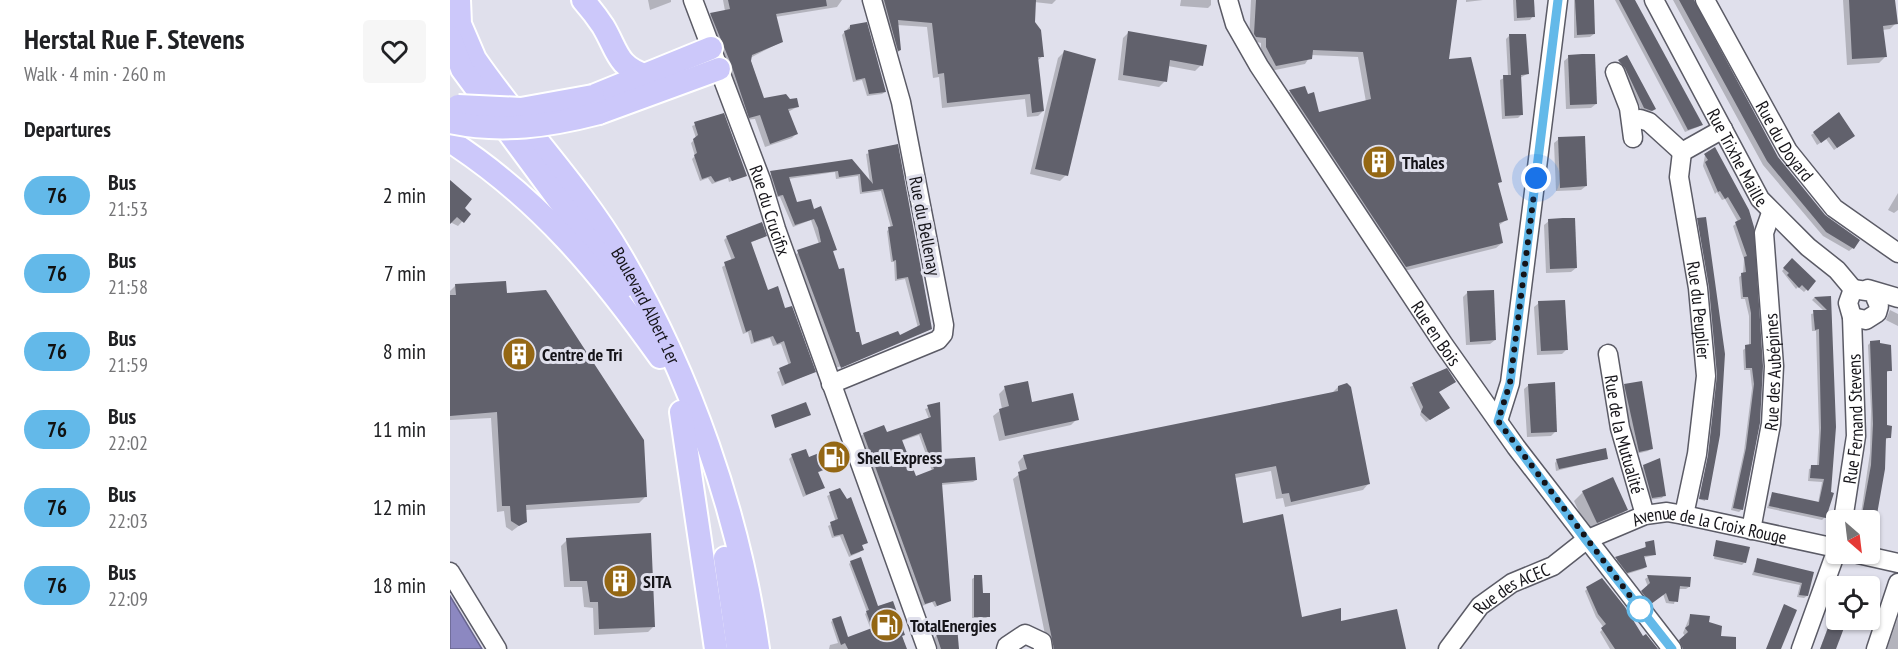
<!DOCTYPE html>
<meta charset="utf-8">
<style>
body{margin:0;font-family:"PT Sans Narrow",sans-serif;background:#f6f6f6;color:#202124;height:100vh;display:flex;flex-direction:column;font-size:22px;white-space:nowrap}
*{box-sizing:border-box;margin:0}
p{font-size:20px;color:#757577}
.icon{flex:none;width:33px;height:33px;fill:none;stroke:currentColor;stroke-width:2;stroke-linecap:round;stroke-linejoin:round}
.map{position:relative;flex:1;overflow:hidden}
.side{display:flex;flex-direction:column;background:#fff;width:450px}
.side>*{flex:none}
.badge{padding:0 12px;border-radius:20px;font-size:21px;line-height:39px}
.needle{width:39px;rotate:152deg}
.controls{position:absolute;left:1376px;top:510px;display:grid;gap:12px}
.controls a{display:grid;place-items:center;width:54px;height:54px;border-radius:6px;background:#fff;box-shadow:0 2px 4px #0004;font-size:30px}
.you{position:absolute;width:30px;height:30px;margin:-15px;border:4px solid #fff;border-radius:50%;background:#1a73e8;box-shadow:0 0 0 9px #1a73e833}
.map>.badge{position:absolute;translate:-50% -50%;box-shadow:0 0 0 3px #fff}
h2{padding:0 24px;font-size:22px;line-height:54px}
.round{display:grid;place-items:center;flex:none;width:63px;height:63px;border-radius:6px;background:#f6f6f6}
.summary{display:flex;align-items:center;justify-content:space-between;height:102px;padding:0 24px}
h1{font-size:28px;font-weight:600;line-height:45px}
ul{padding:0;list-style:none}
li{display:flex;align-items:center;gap:18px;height:78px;padding:0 24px}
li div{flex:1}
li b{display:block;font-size:22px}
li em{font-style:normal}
li .badge{min-width:66px;font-weight:700;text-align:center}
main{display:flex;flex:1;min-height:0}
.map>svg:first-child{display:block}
.water{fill:#8c88c1;stroke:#68658f;stroke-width:1.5}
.shadow{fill:#0003;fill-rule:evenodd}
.building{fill:#61616c;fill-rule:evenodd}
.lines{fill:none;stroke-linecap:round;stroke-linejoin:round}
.minor-casing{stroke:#5b5b66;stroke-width:21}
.major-casing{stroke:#fff;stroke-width:26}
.minor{stroke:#fff;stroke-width:18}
.major{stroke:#ccc8fa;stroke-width:22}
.major-bridge-casing{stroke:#fff;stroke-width:26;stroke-linecap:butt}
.major-bridge{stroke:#ccc8fa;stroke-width:22}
.line-casing{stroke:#fff;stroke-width:14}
.line{stroke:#63b9e9;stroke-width:9}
.walk{stroke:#151419;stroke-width:6;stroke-dasharray:0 10.8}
.stop-dot{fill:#fff;stroke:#63b9e9;stroke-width:3}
.labels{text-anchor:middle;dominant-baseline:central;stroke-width:6;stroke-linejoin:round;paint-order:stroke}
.street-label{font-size:18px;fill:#151419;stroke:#e0e0ec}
.poi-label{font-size:18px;font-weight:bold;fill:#151419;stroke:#e0e0ec;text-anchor:start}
</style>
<main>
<section class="side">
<div class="summary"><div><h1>Herstal Rue F. Stevens</h1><p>Walk · 4 min · 260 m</p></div><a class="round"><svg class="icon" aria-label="heart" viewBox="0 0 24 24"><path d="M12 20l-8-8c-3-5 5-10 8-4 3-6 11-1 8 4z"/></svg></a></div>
<h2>Departures</h2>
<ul>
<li><span class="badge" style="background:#63b9e9;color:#111">76</span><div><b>Bus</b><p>21:53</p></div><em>2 min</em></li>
<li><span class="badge" style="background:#63b9e9;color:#111">76</span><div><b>Bus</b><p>21:58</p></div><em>7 min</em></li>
<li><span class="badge" style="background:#63b9e9;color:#111">76</span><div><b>Bus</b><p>21:59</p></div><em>8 min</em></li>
<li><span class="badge" style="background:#63b9e9;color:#111">76</span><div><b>Bus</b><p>22:02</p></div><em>11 min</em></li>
<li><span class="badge" style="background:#63b9e9;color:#111">76</span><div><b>Bus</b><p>22:03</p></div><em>12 min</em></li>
<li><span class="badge" style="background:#63b9e9;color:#111">76</span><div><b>Bus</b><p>22:09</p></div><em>18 min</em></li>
</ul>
</section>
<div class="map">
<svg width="1448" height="649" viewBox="0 0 1448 649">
<rect width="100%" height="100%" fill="#e0e0ec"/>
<path class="water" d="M0,596L32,649H0Z"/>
<g class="shadow">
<path d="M198,0H221V2L200,10Z"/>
<path d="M273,0H392L387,7L325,17L331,42L300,58L313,99L347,107L338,112L346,134L342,138L315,147L305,119L294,120L256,19L261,14L275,11Z"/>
<path d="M426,0H606L602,4L584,2L583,23L593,56L587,61L593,111L588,116L577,117L575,99L492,108L489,77L483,78L477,27L447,25L450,50L445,55Z"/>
<path d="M731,0H761V5L758,8L730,6Z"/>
<path d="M801,0H1005L997,61L1050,181L1047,185L1056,220L1048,226L1052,243L1046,248L950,272L834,97L839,92L854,88L868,114L916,102L908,57L861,55L855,64L820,71L811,53V43L799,40Z"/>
<path d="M1016,0H1033L1016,2Z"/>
<path d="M1063,0H1082L1083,16L1080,20L1064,21Z"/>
<path d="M1124,0H1142L1144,34L1140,37L1124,38Z"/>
<path d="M1165,0H1184L1251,124L1248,127L1235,132Z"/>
<path d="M1223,0H1242L1327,157L1403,248L1399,251L1373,236L1313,165Z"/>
<path d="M1393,0H1443L1446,23L1440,29L1432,30L1435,57L1429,63L1397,65Z"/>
<path d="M400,26L435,92L432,94L417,96L412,80L403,82L392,35Z"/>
<path d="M679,32L751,65L745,71L718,66L715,81L709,87L668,80L673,38Z"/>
<path d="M1059,36L1077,74L1070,78L1071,115L1068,118L1052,119L1050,80L1058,76L1056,39Z"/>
<path d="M614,52L616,175L610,181L580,174L608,58Z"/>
<path d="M1119,57L1146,104L1141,108L1116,109L1114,61Z"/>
<path d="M1176,57L1204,109L1198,113L1192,111L1173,71L1166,64Z"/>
<path d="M273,114L296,175L279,182L278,178L262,184L258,178L250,181L242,159L245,156L241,143L246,138L242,126Z"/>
<path d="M1364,133L1401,138L1384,150L1376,139L1367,145L1361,135Z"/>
<path d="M1109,139L1136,186L1131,190L1106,191L1104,143Z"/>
<path d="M446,146L481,329L386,368L346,254L369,244L361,220L343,227L330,197H325L318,175L402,160L420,183L416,154ZM385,172L386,179L408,176L410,194L431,191L441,228L437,231L441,262H444L445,281L455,279L468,328L449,337L411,347L404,334L382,253L385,249L363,210L346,203L338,179Z"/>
<path d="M1255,155L1297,210L1311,366L1292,509L1289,512L1281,510L1294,451L1302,388L1300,370H1294L1293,350L1299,346V316L1295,299H1291L1289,277L1293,274L1294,259L1283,226L1288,222L1275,199L1272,200L1267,192L1265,194L1253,166Z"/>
<path d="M0,182L13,208L19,214L8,226L0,222Z"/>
<path d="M1448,193V210L1444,213L1438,210Z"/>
<path d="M1248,220L1273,354L1255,501L1249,499L1258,457L1267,377L1259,289Z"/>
<path d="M1099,221L1126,268L1121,272L1096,273L1094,225Z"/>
<path d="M315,236L300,243L317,291L334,310L364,372L332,386L327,372L339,366L331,344L323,346L320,338L301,344L298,332L293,334L272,267L282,261L274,240L277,237Z"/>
<path d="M1342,260L1364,282L1354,292L1348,287L1346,289L1332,271Z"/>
<path d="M6,285L56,294L195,497L189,503L76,510L70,525L62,531L56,527L54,511L47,512L41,418L0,420V291Z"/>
<path d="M1017,293L1045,340L1040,344L1016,345L1013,297Z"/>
<path d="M1364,298H1380L1375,517L1372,520L1317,508L1322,494L1368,503L1372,482L1358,481L1359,469L1367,467L1369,432L1366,331H1362L1361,314L1374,311L1362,300Z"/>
<path d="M1089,303L1116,350L1112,354L1087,355L1084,307Z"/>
<path d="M1440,310L1448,314V326L1436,320Z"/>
<path d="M1421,342L1441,370L1435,373V427L1440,437L1435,440L1423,532L1419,535V520H1410L1420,453L1421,411L1418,345Z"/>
<path d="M996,370L988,392L995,411L976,422L970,415L971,411L960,387Z"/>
<path d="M1079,385L1106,431L1101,436L1077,437L1074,389Z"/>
<path d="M1175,385L1201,449L1198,451L1186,454L1172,388Z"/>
<path d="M888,387L919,483L913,490L835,507L833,498L826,499L821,471L785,478L792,524L851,618L890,623L954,649H598L563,479L571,473L568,462L574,456L882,393Z"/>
<path d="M555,388L581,404L627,419L621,425L549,441L543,416L552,409L549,394Z"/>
<path d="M489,404L490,461L526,480L523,482L491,485L500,600L485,607L482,602L472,606L411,436L414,434H436L479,419L475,409ZM469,435L482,471L465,478L451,441Z"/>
<path d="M342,456L358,459L394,461L367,473L373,488L353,497L339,459Z"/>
<path d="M1157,458L1106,471L1105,463L1107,460Z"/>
<path d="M1194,466L1214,495L1212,498L1199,500L1191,469Z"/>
<path d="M389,490L416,543L411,546L410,552L399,557L390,536L382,538L378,526L386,522L377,496Z"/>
<path d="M1133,492L1176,510L1167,519L1138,531L1124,501Z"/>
<path d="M117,540L204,626L198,632L144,635L143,608L134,607L132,587H114L111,546Z"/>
<path d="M1266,542L1295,562L1292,565L1264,559Z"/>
<path d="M1196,544L1204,555L1193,558L1196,567L1193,569L1174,575L1164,561L1194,550Z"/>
<path d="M1307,560L1362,573L1357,596L1354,598L1347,597L1350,585L1302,575Z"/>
<path d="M401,562L427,608L442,603L456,649H379L380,645L388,643L381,622L383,620L398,639L421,630L415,614L417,612L399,564Z"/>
<path d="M525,577L539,616L536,618H522V579Z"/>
<path d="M1198,577L1239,587L1236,589H1228L1224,604L1216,603L1213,594L1198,605L1190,594L1198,587L1195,579Z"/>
<path d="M1397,577L1408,582L1407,586H1392Z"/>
<path d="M1137,589L1193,639L1206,649H1160L1150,632L1154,628L1146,617L1135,591Z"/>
<path d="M1386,605V620H1394L1383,649H1370Z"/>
<path d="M1240,616L1257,623L1284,649H1229L1227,644L1235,636L1233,633Z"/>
<path d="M1448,617V649H1437Z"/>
<path d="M487,635L509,649H488L484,638Z"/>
</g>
<g class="building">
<path d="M278,0H376L377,6L326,14L333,42L302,55L301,61L314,98L336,94L340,99L347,98L349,107L338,109L348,134L320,144L310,115L299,118L281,64L260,13L280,9Z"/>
<path d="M434,0H586L585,22L591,30L594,57H588L594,111L582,113L580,94L497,103L494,73L488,74L482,23L448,20L451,50L448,51Z"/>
<path d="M806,0H1007L999,59L1021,57L1052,182L1048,183L1058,220L1049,223L1053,243L956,267L839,90L855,86L858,94L864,92L869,112L921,99L913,52L863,50L862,59L826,66L816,47V38L806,37L804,34Z"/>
<path d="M1066,0H1084L1085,17L1067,18Z"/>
<path d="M1125,0H1144L1145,34L1127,35Z"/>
<path d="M1169,0H1185L1253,125L1238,130Z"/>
<path d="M1229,0H1244L1328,157L1375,215L1410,240L1404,249L1376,232L1317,161Z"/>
<path d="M1399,0H1445L1448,24L1433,26L1437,57L1402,59Z"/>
<path d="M417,22L436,92L419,94L415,78L406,80L394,31L400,29V25Z"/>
<path d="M678,31L757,45L753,66L720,60L717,82L673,75Z"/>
<path d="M1059,34H1076L1079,74L1071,75L1073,115L1055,116L1053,75H1061Z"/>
<path d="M614,50L646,59L618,176L585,169Z"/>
<path d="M1132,54H1145L1147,104L1120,105L1118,55Z"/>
<path d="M1177,55L1206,109L1202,111L1194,108L1175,68L1168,60Z"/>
<path d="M1389,112L1405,136L1387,148L1379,137L1371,143L1363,132Z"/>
<path d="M274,113L297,176L282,181L280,177L265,182L261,176L252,179L244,155L247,153L243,139L248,135L244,122Z"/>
<path d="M1135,136L1137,186L1110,188L1108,137Z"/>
<path d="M448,144L482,329L391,368L347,250L371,242L368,228L364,219L345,225L333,195L328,196L320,171L402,159L423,184L418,150ZM388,171L389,177L410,174L412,192L433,189L443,226L438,227L443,261L446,260L447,279L458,277L470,325L450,335L448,331L412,345L409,332H406L394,268L389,269L383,251L387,250L371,206L364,209L361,199L347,202L339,177Z"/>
<path d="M1265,147L1299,210L1304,227L1313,366L1310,423L1293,510L1283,508L1296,448L1304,384L1302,368H1296L1295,345L1301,344V313L1298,297H1293L1291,273L1296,272L1294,257L1297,256L1285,222L1291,219L1278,197L1275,199L1270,191L1268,192L1255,162L1258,160L1254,154Z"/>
<path d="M0,180L22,199L15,208L21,214L14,223L7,217L0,224Z"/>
<path d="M1256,217L1275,354L1270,435L1258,500L1249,499L1258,455L1267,375L1259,287L1247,218Z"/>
<path d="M1113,218H1125L1127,268L1100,269L1098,219Z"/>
<path d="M312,222L317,236L301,242L318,290L328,286L335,308L342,306L366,372L335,384L329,368L341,363L334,341L327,344L323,336L304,342L301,330L296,332L274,262L285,258L276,236Z"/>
<path d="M1342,258L1366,281L1358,291L1352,285L1349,288L1337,275L1339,273L1333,268Z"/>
<path d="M56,281L57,293L96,290L194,440L197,497L76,505L77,522L69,526L61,521L60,506H52L47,412L0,416V295H6L5,284Z"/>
<path d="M1044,290L1046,340L1020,342L1017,291Z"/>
<path d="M1381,296L1386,427L1381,492L1384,493L1376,518L1319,506L1322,492L1369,502L1374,479L1360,478L1361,465H1369L1371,428L1369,329L1365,330L1363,310H1377L1364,297Z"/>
<path d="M1115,300L1118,350L1091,351L1088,301Z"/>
<path d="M1430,340V343L1441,345L1442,371H1437V425L1442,426L1441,438H1436L1435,469L1426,520H1411L1421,465L1423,424L1420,341Z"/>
<path d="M997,368L1006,382L989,392L1000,408L980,420L971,412L973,407L962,383Z"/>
<path d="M578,381L582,402L623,393L629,420L555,436L549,409L559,406L554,386Z"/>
<path d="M1192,381L1203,449L1189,452L1174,384Z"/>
<path d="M1105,382L1107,432L1081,433L1078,384Z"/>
<path d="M897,383L901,387L920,484L841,502L839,493L832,494L826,466L785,474L793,523L833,514L852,617L891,608V621L947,609L956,649H604L568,472L577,469L573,455L888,391V386Z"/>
<path d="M356,402L361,415L325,428L321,415Z"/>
<path d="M490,402L492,459L525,457L527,480L492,483L501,601L487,606L485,601L475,604L413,433L434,425L437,432L481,417L477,405ZM471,433L484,469L466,476L452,440Z"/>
<path d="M389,445L396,461L368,472L375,488L356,495L341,454L356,449L359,457Z"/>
<path d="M1156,448L1158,459L1109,469L1106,459Z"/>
<path d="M1210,458L1216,496L1202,498L1193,465Z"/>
<path d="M1163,477L1178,510L1147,523L1132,491Z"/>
<path d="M390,488L397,499L401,497L418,543L412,545L414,550L401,555L393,534L384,536L380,522L388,519L379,492Z"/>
<path d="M201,533L205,627L149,629L148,602H140L137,581H120L116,538Z"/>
<path d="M1204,540L1206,555L1194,556L1197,567L1177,573L1165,557L1196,547L1195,542Z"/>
<path d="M1266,540L1300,547L1296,563L1263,556Z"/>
<path d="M411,557L428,606L443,601L455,635L452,636L457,649H398L395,643L391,645L382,619L391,616L398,637L422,628L416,611L419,610L400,561Z"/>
<path d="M1307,558L1364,572L1358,596L1349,595L1352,583L1304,572Z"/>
<path d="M524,575H532L533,593H540V617H524Z"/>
<path d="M1197,575L1241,577L1240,587L1230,586L1228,602L1219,601L1216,593L1201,604L1191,591L1200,583Z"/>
<path d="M1152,578L1175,607L1193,636L1196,634L1208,649H1165L1151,628L1156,624L1148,614L1136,587Z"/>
<path d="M1334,604L1347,610L1331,649H1316Z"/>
<path d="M1240,614L1260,616L1259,622L1272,626L1271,636L1286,637V649H1233L1229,640L1238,632L1235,628L1239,625Z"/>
<path d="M1381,620H1397L1386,649H1370Z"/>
<path d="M507,626L509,649H491L486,634Z"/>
</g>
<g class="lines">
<defs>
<g id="minor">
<path id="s1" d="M243,0L311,180L326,229L477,649"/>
<path id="s2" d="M778,0L785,24L809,66L994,345L1066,447L1222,649"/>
<path id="s3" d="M1204,0L1310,199L1358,247L1387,270L1403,289"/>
<path id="s4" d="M1255,0L1338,151L1384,208L1448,253"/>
<path d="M1165,72L1179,108L1183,138"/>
<path d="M1182,122L1190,119L1199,122L1232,152"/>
<path id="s5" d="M1232,152L1229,177L1248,288L1256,376L1247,454L1234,515"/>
<path d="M1232,152L1273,129"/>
<path d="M1418,289L1448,298"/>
<path d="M1402,317L1416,320L1427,313L1429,306L1423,292L1403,289"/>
<path id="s6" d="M1158,354L1170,428L1195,515"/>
<path d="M381,384L488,340L493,334L494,325L451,102L422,0"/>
<path d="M1048,421L1060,383L1108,0"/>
<path id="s7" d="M1393,520L1406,436L1402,317L1398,303L1403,289"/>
<path id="s8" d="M1301,530L1321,424L1324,366L1314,233L1321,213"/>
<path d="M1408,554L1448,563"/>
<path d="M0,572L47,649"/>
<path d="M556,649L557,646L575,634L592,642L593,649"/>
<path id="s9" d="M998,649L1030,606L1062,583L1103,566L1136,540L1195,515L1217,512L1234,515L1386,548"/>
<path d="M1351,649L1386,552"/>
<path d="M1426,649L1448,583"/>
</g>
<g id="major">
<path id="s10" d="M9,0L10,24L25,59C71,126 130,186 171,256C240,374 289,514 308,649"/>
<path d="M133,0C140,8 147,17 153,26C168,51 166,66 197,76"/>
<path d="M0,37L12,69L173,287"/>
<path d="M143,96L261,48"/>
<path d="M149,113L269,69"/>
<path d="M0,141C89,199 149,271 210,357"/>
<path d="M231,412L266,649"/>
<path d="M275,558L288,649"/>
</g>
</defs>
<use href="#minor" class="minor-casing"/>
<use href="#major" class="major-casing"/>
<use href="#minor" class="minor"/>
<use href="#major" class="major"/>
<defs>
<g id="major-bridge">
<path d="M8,106L71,109L143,96"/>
<path d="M0,122C51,133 99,126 149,113"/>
</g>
</defs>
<use href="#major-bridge" class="major-bridge-casing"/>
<use href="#major-bridge" class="major-bridge"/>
</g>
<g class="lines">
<defs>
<path id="line" d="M1108,0L1060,383L1048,421L1136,540L1222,649"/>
</defs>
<use href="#line" class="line-casing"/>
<use href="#line" class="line"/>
<path class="walk" d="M1086,178L1060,383L1048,421L1190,609"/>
</g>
<defs>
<symbol id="building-disc" viewBox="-11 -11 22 22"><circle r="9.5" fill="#946714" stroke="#e0e0ec"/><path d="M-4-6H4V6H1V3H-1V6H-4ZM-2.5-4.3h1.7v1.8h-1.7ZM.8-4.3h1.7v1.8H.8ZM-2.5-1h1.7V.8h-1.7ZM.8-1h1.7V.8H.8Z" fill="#fff"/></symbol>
<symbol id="fuel-disc" viewBox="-11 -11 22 22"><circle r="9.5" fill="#946714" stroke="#e0e0ec"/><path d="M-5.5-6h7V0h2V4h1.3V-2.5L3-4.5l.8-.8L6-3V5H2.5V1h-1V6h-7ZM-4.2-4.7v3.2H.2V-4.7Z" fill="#fff"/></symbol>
</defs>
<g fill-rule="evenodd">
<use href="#building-disc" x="910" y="143" width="38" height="38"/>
<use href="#building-disc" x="50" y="335" width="38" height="38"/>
<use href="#fuel-disc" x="365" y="438" width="38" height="38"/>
<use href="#building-disc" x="151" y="562" width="38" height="38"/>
<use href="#fuel-disc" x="418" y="606" width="38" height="38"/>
</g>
<circle class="stop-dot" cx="1190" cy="609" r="12"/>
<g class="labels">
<g class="street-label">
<text stroke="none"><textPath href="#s4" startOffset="162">Rue du Doyard</textPath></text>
<text stroke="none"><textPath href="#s3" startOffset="178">Rue Trixhe Maille</textPath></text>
<text stroke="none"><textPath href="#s1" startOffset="224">Rue du Crucifix</textPath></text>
<text transform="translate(475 226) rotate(79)">Rue du Bellenay</text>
<text stroke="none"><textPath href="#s10" startOffset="363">Boulevard Albert 1er</textPath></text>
<text stroke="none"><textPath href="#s5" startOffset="160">Rue du Peuplier</textPath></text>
<text stroke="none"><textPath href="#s2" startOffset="394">Rue en Bois</textPath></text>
<text stroke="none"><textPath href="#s8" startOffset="160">Rue des Aubépines</textPath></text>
<text stroke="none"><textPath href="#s7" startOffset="102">Rue Fernand Stevens</textPath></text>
<text stroke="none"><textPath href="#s6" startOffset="82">Rue de la Mutualité</textPath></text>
<text stroke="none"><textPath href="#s9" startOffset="309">Avenue de la Croix Rouge</textPath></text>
<text stroke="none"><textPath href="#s9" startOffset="90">Rue des ACEC</textPath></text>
</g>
<g class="poi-label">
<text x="952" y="162">Thales</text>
<text x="92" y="354">Centre de Tri</text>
<text x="407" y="457">Shell Express</text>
<text x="193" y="581">SITA</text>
<text x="460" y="625">TotalEnergies</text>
</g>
</g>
</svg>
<div class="controls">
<a><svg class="needle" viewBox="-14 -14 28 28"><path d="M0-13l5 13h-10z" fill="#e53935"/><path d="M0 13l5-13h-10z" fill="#757577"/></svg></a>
<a><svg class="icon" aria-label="locate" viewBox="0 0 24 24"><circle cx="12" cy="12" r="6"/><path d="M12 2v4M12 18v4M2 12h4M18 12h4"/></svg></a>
</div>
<div class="you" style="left:1086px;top:178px"></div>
</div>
</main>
